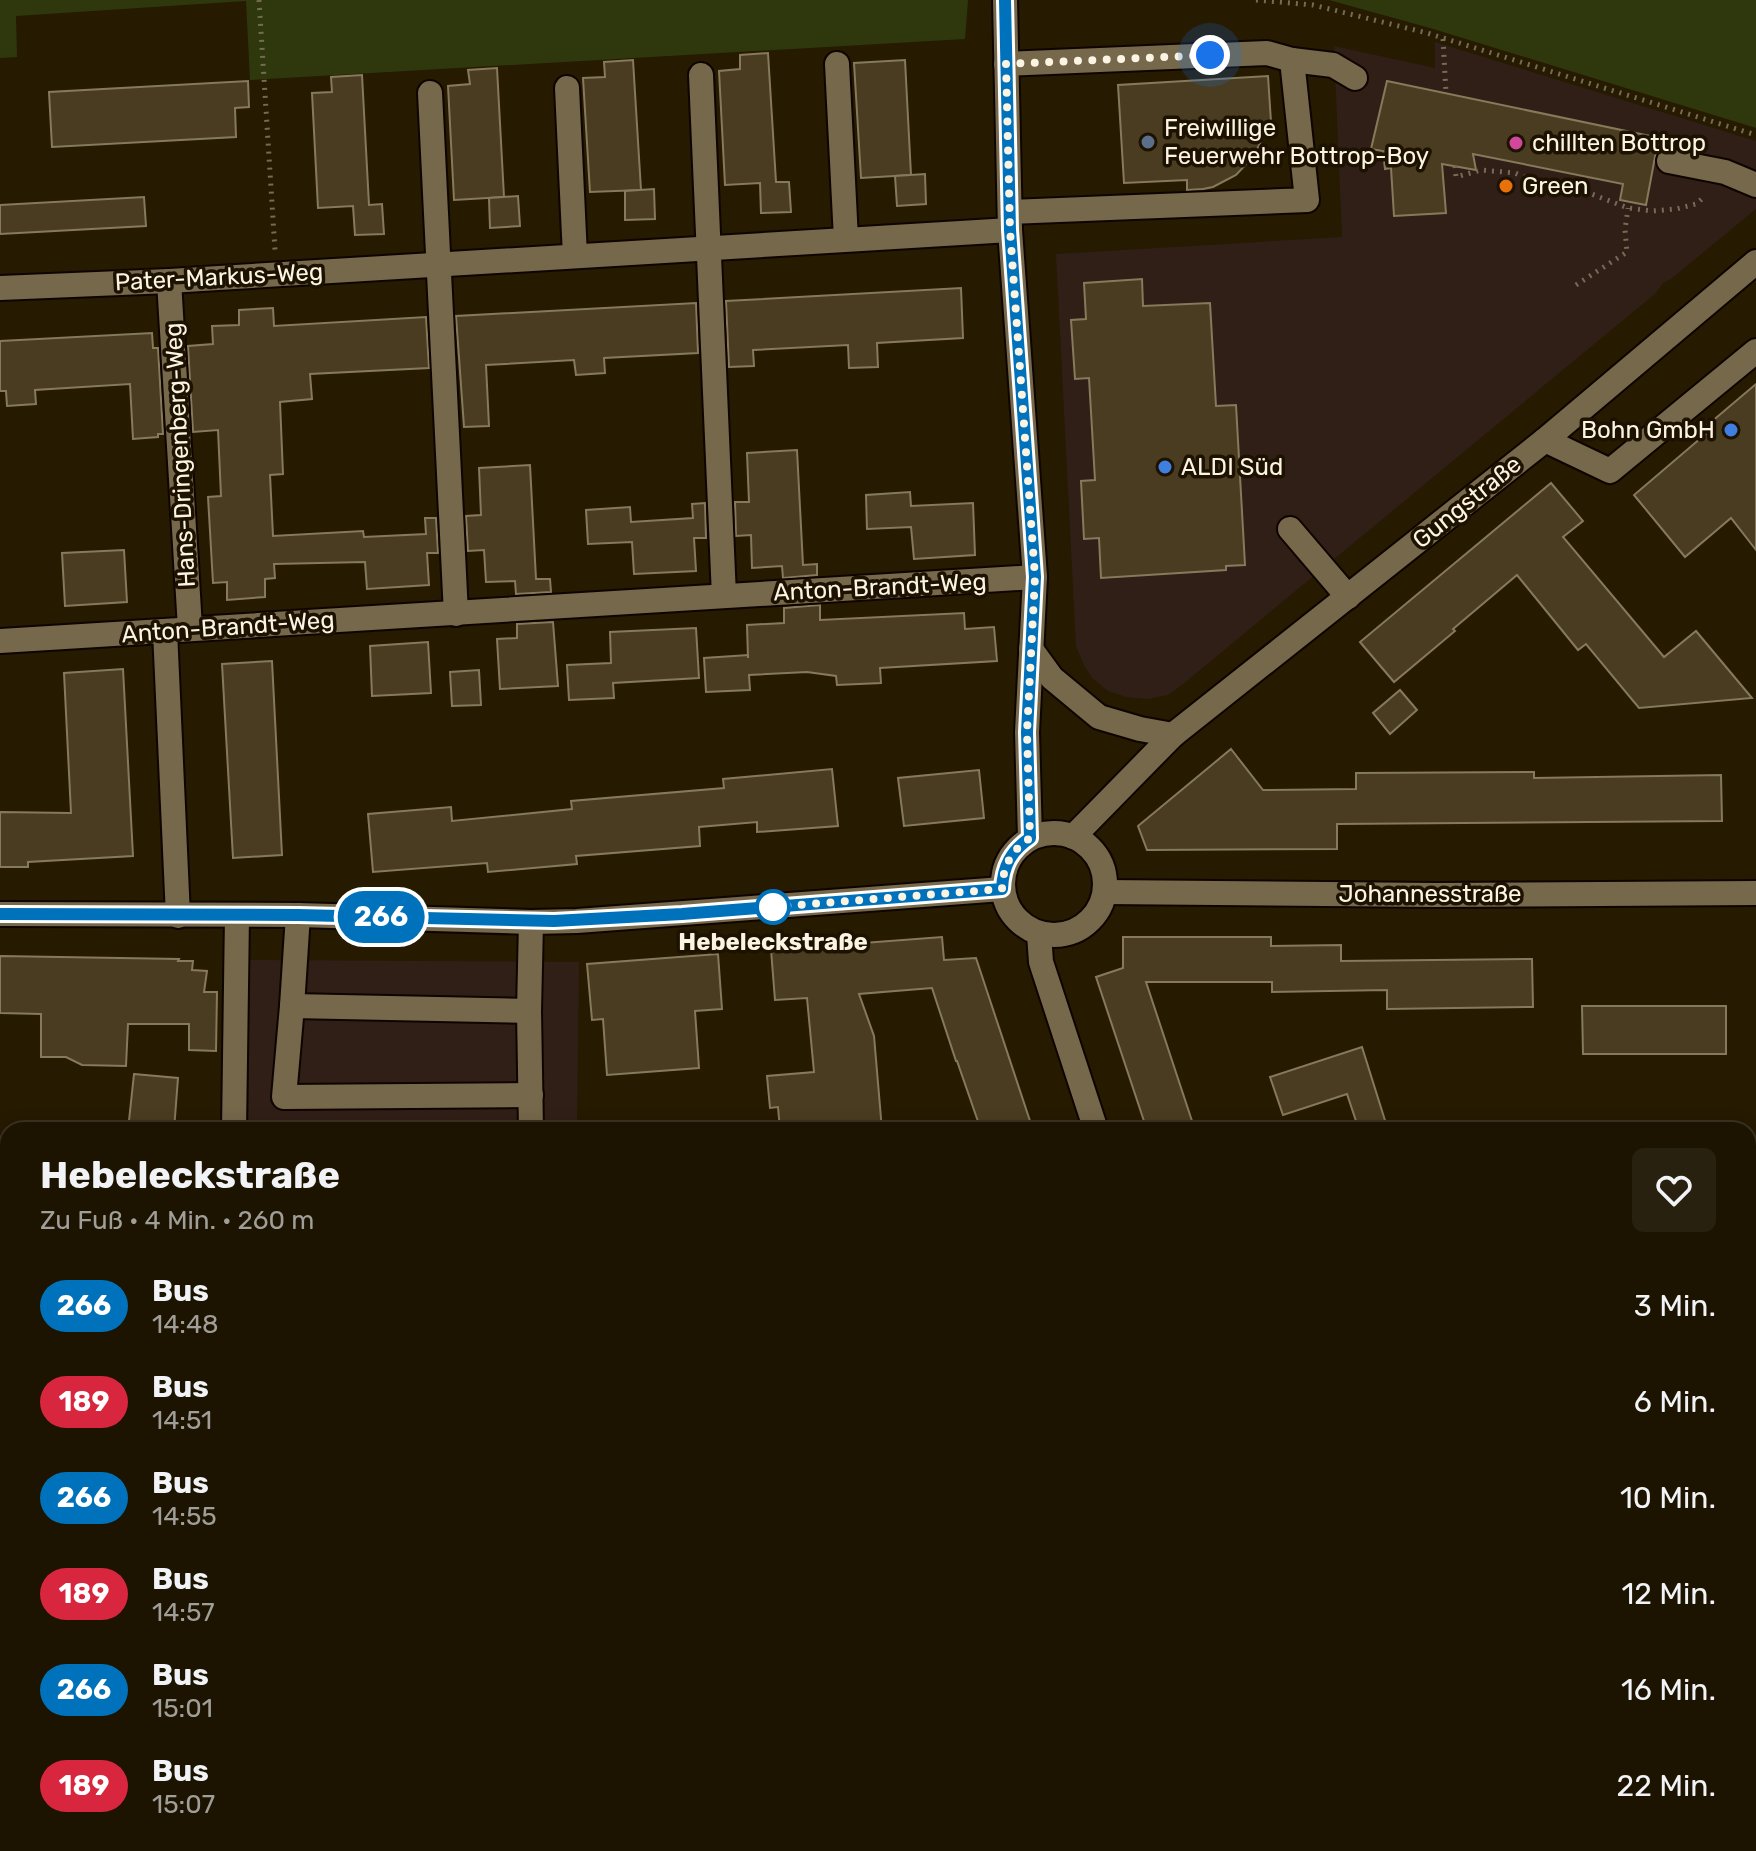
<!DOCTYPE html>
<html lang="de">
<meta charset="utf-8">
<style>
body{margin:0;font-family:Rubik,sans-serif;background:#29210f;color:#f1f3f6;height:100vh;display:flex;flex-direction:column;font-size:30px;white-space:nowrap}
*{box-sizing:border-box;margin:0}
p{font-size:26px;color:#a09e99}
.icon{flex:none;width:44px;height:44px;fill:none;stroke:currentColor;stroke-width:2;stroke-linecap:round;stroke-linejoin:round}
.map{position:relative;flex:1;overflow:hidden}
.details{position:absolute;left:0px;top:1122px;width:1756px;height:730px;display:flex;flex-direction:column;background:#1c1400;border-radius:24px 24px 0 0;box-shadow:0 4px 20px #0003,0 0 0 2px #3a3322}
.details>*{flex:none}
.badge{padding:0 16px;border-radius:26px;font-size:28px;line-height:52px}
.you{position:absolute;width:40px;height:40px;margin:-20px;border:6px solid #fff;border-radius:50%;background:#1a73e8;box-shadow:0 0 0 12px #1a73e833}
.map>.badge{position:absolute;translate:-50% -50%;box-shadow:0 0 0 4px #fff}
.round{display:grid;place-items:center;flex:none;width:84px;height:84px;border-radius:12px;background:#29210f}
.overview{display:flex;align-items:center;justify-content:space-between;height:136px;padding:0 40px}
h1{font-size:38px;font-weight:700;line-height:60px}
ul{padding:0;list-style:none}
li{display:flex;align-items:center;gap:24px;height:96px;padding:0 40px}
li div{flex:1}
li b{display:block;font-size:30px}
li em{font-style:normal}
li .badge{min-width:88px;font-weight:700;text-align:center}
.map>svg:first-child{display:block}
.commercial{fill:#301f17}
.green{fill:#2f380c}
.building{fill:#493c20;stroke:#87795b;stroke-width:2}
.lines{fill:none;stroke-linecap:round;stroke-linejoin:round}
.minor-casing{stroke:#0f0500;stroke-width:28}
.path{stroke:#766b55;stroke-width:5;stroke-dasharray:2 6;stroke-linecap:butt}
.minor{stroke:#76684b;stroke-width:24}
.line-casing{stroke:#fff;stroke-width:18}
.line{stroke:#0072bc;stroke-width:12}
.walk{stroke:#fcf4e3;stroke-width:8;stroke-dasharray:0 14.4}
.service-dot{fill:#5c6f8a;stroke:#1d1100;stroke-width:3}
.hotel-dot{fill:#d1479c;stroke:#1d1100;stroke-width:3}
.food-dot{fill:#e8710a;stroke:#1d1100;stroke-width:3}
.shop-dot{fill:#3f7fe0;stroke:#1d1100;stroke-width:3}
.stop-dot{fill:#fff;stroke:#0072bc;stroke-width:4}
.labels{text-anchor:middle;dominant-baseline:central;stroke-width:7;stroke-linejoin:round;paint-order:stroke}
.poi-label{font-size:24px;fill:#fcf4e3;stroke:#1d1100;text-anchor:start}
.street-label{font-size:24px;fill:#fcf4e3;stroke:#1d1100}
.stop-label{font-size:24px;font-weight:bold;fill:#fcf4e3;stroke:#1d1100}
</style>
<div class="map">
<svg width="1756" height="1851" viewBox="0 0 1756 1851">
<rect width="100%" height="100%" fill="#261a00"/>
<g class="commercial">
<path d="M1435,42L1756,141V209L1671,279L1663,283L1656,293L1183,684L1168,695L1148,699L1126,697L1108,691L1092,678L1084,665L1076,646L1056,254L1342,237L1334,46L1435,68Z"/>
<path d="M250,960L579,962L577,1130H248Z"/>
</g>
<g class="green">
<path d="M0,0H968L965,39L250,80L246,1L16,16L17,57L0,58Z"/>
<path d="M1329,0H1756V128L1430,28Z"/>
</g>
<g class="building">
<path d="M768,53L776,182H789L791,212L761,213L760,183L725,185L719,71L740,69V55Z"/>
<path d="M633,60L641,190L590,192L583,78L605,77L604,62Z"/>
<path d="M905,60L911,175L861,178L854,63Z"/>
<path d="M497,68L504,197L454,200L448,86L470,84L468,70Z"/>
<path d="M362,75L369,205L382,204L384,234L355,235L353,206L318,208L312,93L332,92L331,77Z"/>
<path d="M1268,76L1271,122L1253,157L1236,175L1213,187L1203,189L1187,190V180L1124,183L1118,85Z"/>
<path d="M248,81L249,107L235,108L236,137L52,147L49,92Z"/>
<path d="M1387,81L1660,138L1655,157L1646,205L1620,200L1623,184L1473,154L1476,170L1442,164L1446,213L1394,216L1391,168L1385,169L1383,151L1371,149Z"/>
<path d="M925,174L926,204L897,206L895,176Z"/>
<path d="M654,189L655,219L625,220V191Z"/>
<path d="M518,196L520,226L490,228L489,198Z"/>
<path d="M144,197L146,226L0,234V205Z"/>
<path d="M1142,279L1143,306L1210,303L1216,406L1236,405L1245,565L1226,566V570L1101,578L1099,538L1084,539L1081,481L1095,480L1089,378L1075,379L1071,320L1086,319L1084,283Z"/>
<path d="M961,288L963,338L877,343L878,367L849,368L848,345L753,350L754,366L729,367L726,301Z"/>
<path d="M696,303L698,353L604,358L605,373L576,375L574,360L486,365L489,426L464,427L456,316Z"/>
<path d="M273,308L274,326L426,317L429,368L310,374L312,399L280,402L283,474L270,475L273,536L363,531L364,537L426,534L425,518H436L438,553H427L429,585L367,589L365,562L274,564L275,578L265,579V597L227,600V582L213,583L208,497L221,496L218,430L193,432L188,346L213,344L212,326L239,325V310Z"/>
<path d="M152,333L153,348H158L163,434H158V437L133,439L130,384L35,390L36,404L7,406L6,391H0V341Z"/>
<path d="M1756,384V550L1731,518L1685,557L1634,495L1708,432L1704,428Z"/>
<path d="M797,450L803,565L817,564V575L783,578L782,566L752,568L751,535L736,536L735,502H749L747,453Z"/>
<path d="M530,465L536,579H550L551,592L516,594L515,581L486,582L484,550L468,551L466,516L481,515L479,468Z"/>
<path d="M1551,483L1583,521L1563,537L1664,657L1696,631L1752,698L1639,708L1586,644L1578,650L1517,575L1453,629L1455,631L1394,682L1360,642Z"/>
<path d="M910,492L911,506L973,503L975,555L914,559L911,527L867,529L866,495Z"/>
<path d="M705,503L706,538H694L696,571L634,574L632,542L588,544L586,510L630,507L631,522L693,518L692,504Z"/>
<path d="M124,550L127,602L65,606L62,553Z"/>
<path d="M820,605V620L964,613L965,629L994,627L997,661L880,668L881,683L837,685L836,676L807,672L749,675L750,690L706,692L704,658L748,655V658L747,625L784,623V608Z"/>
<path d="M553,622L558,686L500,689L497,639L517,638V624Z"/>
<path d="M696,628L699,678L613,683L614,698L569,700L567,665L611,663L610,632Z"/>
<path d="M428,642L431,693L372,696L370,646Z"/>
<path d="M272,661L282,855L233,858L222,664Z"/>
<path d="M123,669L133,856L28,862V867H0V812L71,813L64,673Z"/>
<path d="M479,670L481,705L452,706L450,672Z"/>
<path d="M1400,690L1417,710L1390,734L1373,713Z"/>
<path d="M1231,749L1263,790L1356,789V773L1534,772V778L1721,775L1722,821L1337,824V849L1147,850L1138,826Z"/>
<path d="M832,769L838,826L757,832V822L699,827L700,846L576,856L577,864L488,872L487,863L373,872L368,814L451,807L452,821L572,809L571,801L724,788L723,779Z"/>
<path d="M979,770L984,818L904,826L898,778Z"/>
<path d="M942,937L944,960L976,958L1033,1130H981L957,1061H956L932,988L859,994L874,1036L882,1130H780L778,1107L770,1108L767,1076L814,1072L807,998L775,1000L771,950Z"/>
<path d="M1123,937H1271V946L1341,945V961L1532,959L1533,1007L1387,1009V990L1272,992V982H1146L1195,1130H1147L1096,977L1123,968Z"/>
<path d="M718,954L722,1009L695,1011L699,1068L607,1075L603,1019L592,1020L587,964Z"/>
<path d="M0,956L179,959L178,961H193L192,970L207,971L204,992H217L216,1051L189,1050V1024H128L126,1066L82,1065L66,1057H41V1014L0,1013Z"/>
<path d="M1582,1006H1726V1054H1583Z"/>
<path d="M1362,1047L1388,1130H1359L1347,1094L1283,1115L1270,1077Z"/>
<path d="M134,1074L178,1078L174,1130H128Z"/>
</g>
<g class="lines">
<defs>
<g id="minor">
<path d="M1005,0L1010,230L1035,577L1027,732L1030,838"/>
<path d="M1292,60L1333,65L1355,78"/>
<path d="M837,64L846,239"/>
<path d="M1006,64L1267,53L1292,60L1307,200L1010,212"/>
<path d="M701,75L724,596"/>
<path d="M567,88L575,256"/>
<path d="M430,93L456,614"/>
<path d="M1669,161L1725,172L1756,185"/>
<path d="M169,281L190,628"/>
<path d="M0,288L169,281L1010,230"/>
<path d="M1545,440L1610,471L1756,351"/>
<path d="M1290,529L1348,597"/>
<path d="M165,631L178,916"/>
<path d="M0,641L1035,577"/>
<path d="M1031,649L1052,678L1099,717L1140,729L1173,735"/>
<circle cx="1054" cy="884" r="51"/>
<path d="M1073,837L1173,735L1545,440L1756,262"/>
<path d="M1105,892L1436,895L1756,893"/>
<path d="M0,914L298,915L531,922L577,921L1002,889"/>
<path d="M298,915L292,1006L284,1097L531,1095"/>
<path d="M1039,934L1041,962L1096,1130"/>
<path d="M292,1006L529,1011L531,1130"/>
<path d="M529,1011L531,922"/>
<path d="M234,1130L237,915"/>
<path d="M0,1811H8"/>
<path d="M139,1844V1851"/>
<path d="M500,1844L501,1851"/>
<path d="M592,1844L593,1851"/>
<path d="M775,1844L777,1851"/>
<path d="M906,1844L908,1851"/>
<path d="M1325,1844L1328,1851"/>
<path d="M1266,1851L1284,1844"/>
</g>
</defs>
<use href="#minor" class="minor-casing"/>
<g class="path">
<path d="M259,0L275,250"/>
<path d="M1256,0L1313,5L1427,33L1756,135"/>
<path d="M1443,39L1446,93"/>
<path d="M1455,166L1456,177L1481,170L1515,173L1534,181L1581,190L1628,208L1652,211L1676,209L1696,204L1704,197"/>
<path d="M1576,285L1627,252L1625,230L1628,208"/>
</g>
<use href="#minor" class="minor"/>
</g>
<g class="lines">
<defs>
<path id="line" d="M0,914L298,915L554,921L682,914L1002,889C1003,866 1011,851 1030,838L1027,732L1035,577L1010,230L1005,0"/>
</defs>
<use href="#line" class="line-casing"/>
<use href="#line" class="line"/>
<path class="walk" d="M773,907L1002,889C1003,866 1011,851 1030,838L1027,732L1035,577L1010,230L1006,64L1210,55"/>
</g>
<circle class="service-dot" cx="1148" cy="142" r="8"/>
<circle class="hotel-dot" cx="1516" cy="143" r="8"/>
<circle class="food-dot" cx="1506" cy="186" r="8"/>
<g class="shop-dot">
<circle cx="1731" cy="430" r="8"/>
<circle cx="1165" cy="467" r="8"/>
</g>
<circle class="stop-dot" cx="773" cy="907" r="16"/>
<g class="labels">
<g class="poi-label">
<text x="1164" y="128">Freiwillige<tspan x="1164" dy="28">Feuerwehr Bottrop-Boy</tspan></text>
<text x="1532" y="143">chillten Bottrop</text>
<text x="1522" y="186">Green</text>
<text x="1715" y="430" text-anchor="end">Bohn GmbH</text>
<text x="1181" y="467">ALDI Süd</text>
</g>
<g class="street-label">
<text transform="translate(219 277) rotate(-3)">Pater-Markus-Weg</text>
<text transform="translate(180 455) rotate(-93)">Hans-Dringenberg-Weg</text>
<text transform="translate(1467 502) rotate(-39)">Gungstraße</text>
<text transform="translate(880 587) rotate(-3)">Anton-Brandt-Weg</text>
<text transform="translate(228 627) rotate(-4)">Anton-Brandt-Weg</text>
<text x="1430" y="894">Johannesstraße</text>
</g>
<g class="stop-label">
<text x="773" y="942">Hebeleckstraße</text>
</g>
</g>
</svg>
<div class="you" style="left:1210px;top:55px"></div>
<b class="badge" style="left:381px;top:917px;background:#0072bc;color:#fff">266</b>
<section class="details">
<div class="overview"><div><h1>Hebeleckstraße</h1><p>Zu Fuß · 4 Min. · 260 m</p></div><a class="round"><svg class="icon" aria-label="heart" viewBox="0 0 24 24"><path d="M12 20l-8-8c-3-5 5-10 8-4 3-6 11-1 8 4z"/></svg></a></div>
<ul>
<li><span class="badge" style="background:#0072bc;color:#fff">266</span><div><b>Bus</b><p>14:48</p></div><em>3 Min.</em></li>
<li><span class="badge" style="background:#d7263d;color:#fff">189</span><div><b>Bus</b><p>14:51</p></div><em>6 Min.</em></li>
<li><span class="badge" style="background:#0072bc;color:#fff">266</span><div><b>Bus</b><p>14:55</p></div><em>10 Min.</em></li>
<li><span class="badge" style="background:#d7263d;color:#fff">189</span><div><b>Bus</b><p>14:57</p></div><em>12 Min.</em></li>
<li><span class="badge" style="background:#0072bc;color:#fff">266</span><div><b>Bus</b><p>15:01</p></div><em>16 Min.</em></li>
<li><span class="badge" style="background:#d7263d;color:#fff">189</span><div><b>Bus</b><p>15:07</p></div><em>22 Min.</em></li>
</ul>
</section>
</div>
